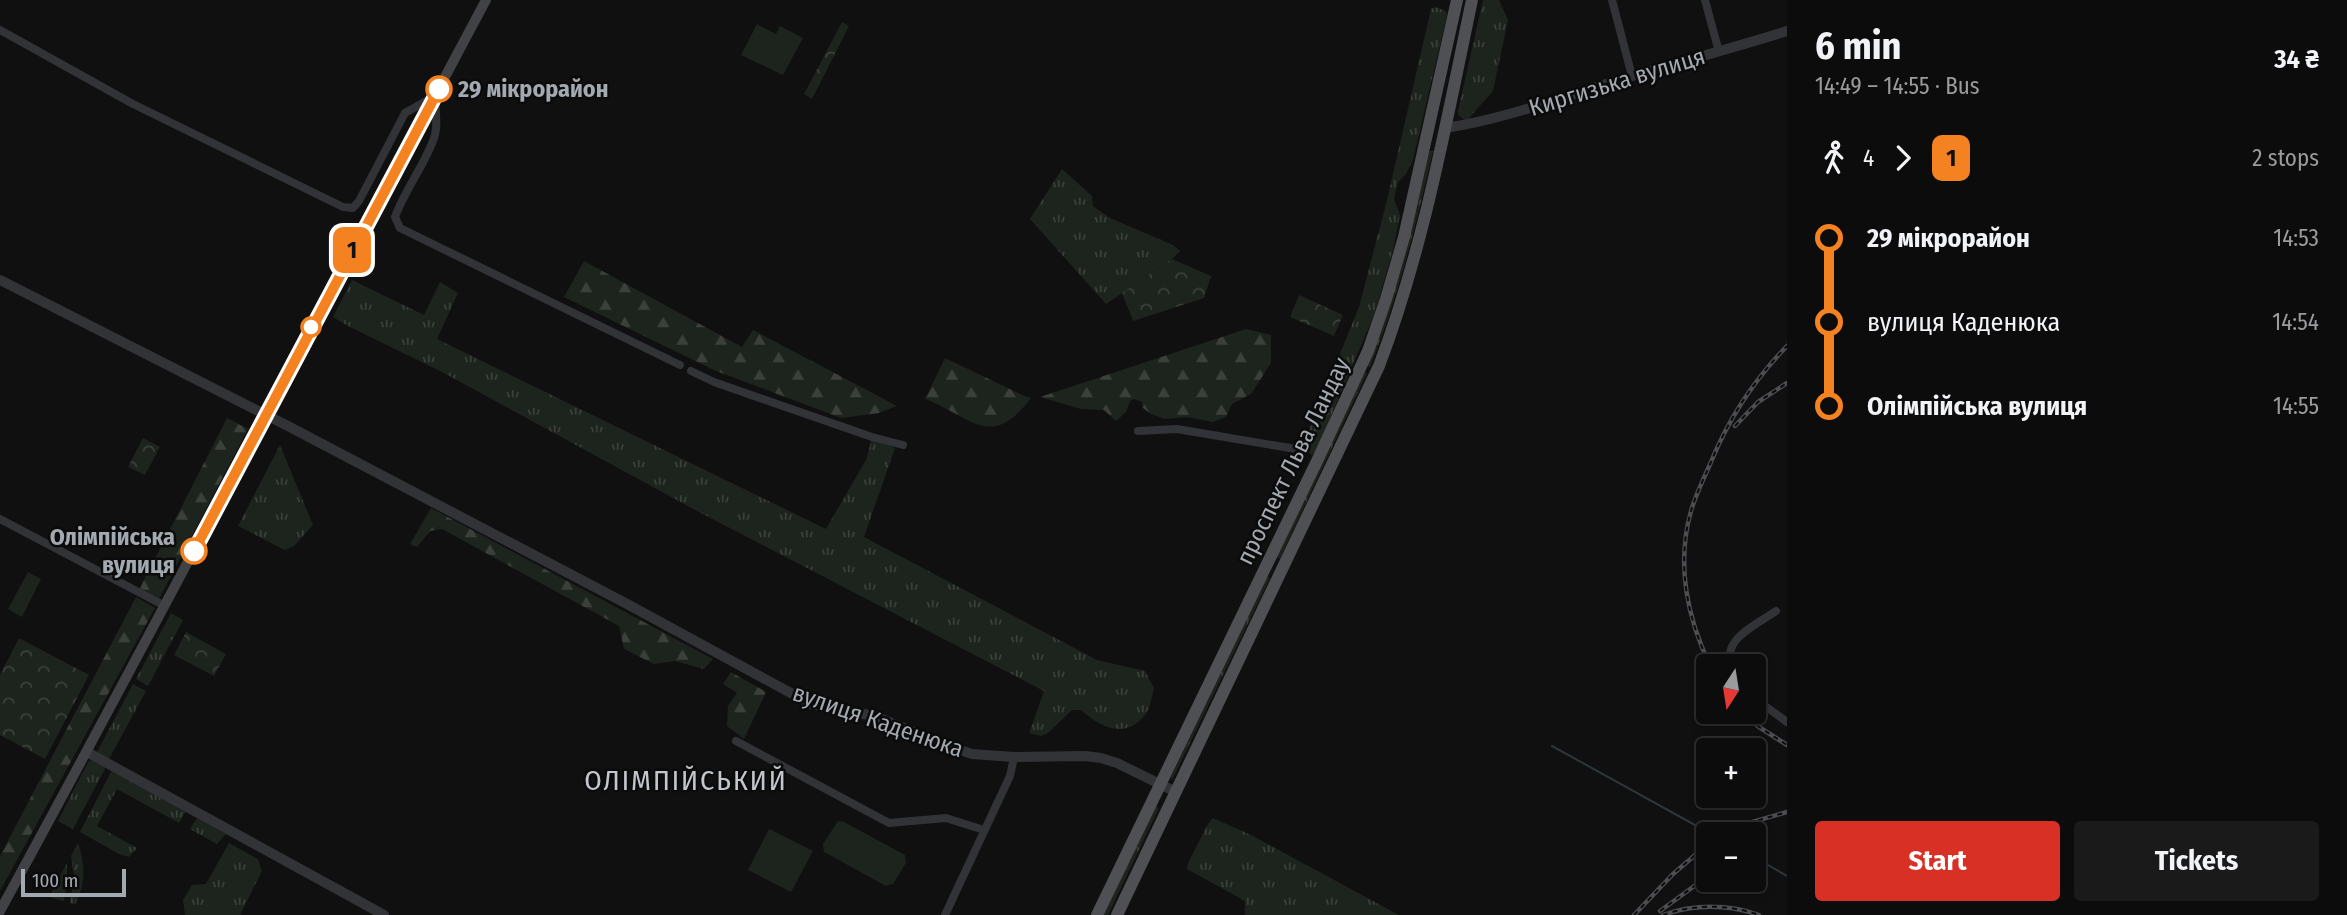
<!DOCTYPE html>
<meta charset="utf-8">
<style>
body{margin:0;font-family:"Fira Sans Condensed",sans-serif;background:#1a1a1b;color:#f1f3f6;height:100vh;display:flex;flex-direction:column;font-size:26px;white-space:nowrap}
*{box-sizing:border-box;margin:0}
p{font-size:23px;color:#9a9b9d}
.icon{flex:none;width:38px;height:38px;fill:none;stroke:currentColor;stroke-width:2;stroke-linecap:round;stroke-linejoin:round}
.map{position:relative;flex:1;overflow:hidden}
.drawer{display:flex;flex-direction:column;background:#0c0c0d;width:560px}
.drawer>*{flex:none}
.badge{padding:0 14px;border-radius:10px;font-size:24px;line-height:46px}
.needle{width:46px;rotate:192deg}
.fabs{position:absolute;left:1696px;top:654px;display:grid;gap:14px}
.fabs a{display:grid;place-items:center;width:70px;height:70px;border-radius:7px;background:#0c0c0d;box-shadow:0 4px 10px #0003,0 0 0 2px #2c2c2e;font-size:35px}
.scale{position:absolute;left:21px;bottom:18px;width:105px;box-sizing:border-box;padding-left:7px;border:4px solid #a3a9b0;border-top:0;font-size:19px;line-height:24px;white-space:nowrap;color:#a3a9b0;-webkit-text-stroke:5px #0b0b0c;paint-order:stroke}
.map>.badge{position:absolute;translate:-50% -50%;box-shadow:0 0 0 4px #fff}
.legs{display:flex;align-items:center;gap:10px;height:77px;padding:0 28px;font-size:23px}
.legs p{margin-inline-start:auto}
.overview{display:flex;align-items:center;justify-content:space-between;height:119px;padding:0 28px}
h1{font-size:38px;font-weight:700;line-height:52px}
.action{display:flex;gap:14px;margin-top:auto;padding:14px 28px}
.action a{flex:1;height:80px;border-radius:7px;background:#d93025;color:#fff;font-size:28px;font-weight:700;line-height:80px;text-align:center}
.action a+a{background:#1a1a1b;color:#f1f3f6}
ul{padding:0 28px;list-style:none}
li{display:flex;align-items:center;gap:24px;height:84px;font-size:26px}
li i{display:grid;place-items:center;width:10px;height:100%;margin:0 9px;background:currentColor}
li i::after{content:'';width:18px;height:18px;margin:-9px;border:5px solid;border-radius:50%;background:#0c0c0d}
li p{margin-inline-start:auto}
li:first-child i{background:linear-gradient(#0000 50%,currentColor 0)}
li:last-child i{background:linear-gradient(currentColor 50%,#0000 0)}
main{display:flex;flex:1;min-height:0}
.map>svg:first-child{display:block}
.grass{fill:url(#grass-tufts)}
.forest{fill:url(#forest-firs)}
.park{fill:url(#park-crowns)}
.pitch{fill:#1d231d}
.lines{fill:none;stroke-linecap:round;stroke-linejoin:round}
.stream{stroke:#2d363a;stroke-width:2}
.minor{stroke:#323336;stroke-width:8}
.tertiary{stroke:#323336;stroke-width:10}
.secondary{stroke:#404245;stroke-width:10}
.primary{stroke:#4e5054;stroke-width:12}
.rail-casing{stroke:#4b4d50;stroke-width:4.5}
.rail{stroke:#0b0b0c;stroke-width:2;stroke-dasharray:5;stroke-linecap:butt}
.line-1-casing{stroke:#fff;stroke-width:16}
.line-1{stroke:#f58220;stroke-width:10}
.stop-1-dot{fill:#fff;stroke:#f58220;stroke-width:3.5}
.labels{text-anchor:middle;dominant-baseline:central;stroke-width:5;stroke-linejoin:round;paint-order:stroke}
.street-label{font-size:24px;fill:#a3a9b0;stroke:#0b0b0c}
.stop-label{font-size:24px;font-weight:bold;fill:#a3a9b0;stroke:#0b0b0c;text-anchor:start}
.quarter-label{font-size:28px;letter-spacing:2px;fill:#c3c7cd;stroke:#0b0b0c}
</style>
<main>
<div class="map">
<svg width="1787" height="915" viewBox="0 0 1787 915">
<defs>
<pattern id="grass-tufts" width="24" height="20" patternUnits="userSpaceOnUse" patternTransform="scale(1.75)"><rect width="24" height="20" fill="#1d231d"/><path d="M3 7l-1-3M5 7V3M7 7l1-3M15 17l-1-3M17 17v-4M19 17l1-3" fill="none" stroke="#3b403b"/></pattern>
<pattern id="forest-firs" width="22" height="20" patternUnits="userSpaceOnUse" patternTransform="scale(1.75)"><rect width="22" height="20" fill="#1d231d"/><path d="M5 1l3.5 6h-7zM16 11l3.5 6h-7z" fill="#3b403b"/></pattern>
<pattern id="park-crowns" width="20" height="18" patternUnits="userSpaceOnUse" patternTransform="scale(1.75)"><rect width="20" height="18" fill="#1d231d"/><path d="M2 6a3 3 0 1 1 6 0M12 15a3 3 0 1 1 6 0" fill="none" stroke="#3b403b"/></pattern>
</defs>
<rect width="100%" height="100%" fill="#101011"/>
<g class="grass">
<path d="M1483,0H1499L1508,20L1493,91L1468,119L1464,120L1458,115V111Z"/>
<path d="M1435,7L1446,11L1447,15L1413,160L1406,174L1398,182L1394,199L1400,215L1393,250L1374,315L1317,449L1312,455L1305,451L1309,430L1359,307L1387,200L1431,9Z"/>
<path d="M1429,151H1433C1416,225 1398,297 1370,367L1366,366Z"/>
<path d="M1062,169L1092,196L1093,206L1110,218L1173,245L1180,251L1172,259L1106,304L1030,219Z"/>
<path d="M352,280L424,315L440,282L458,293L437,339L826,529L867,458L872,437L895,448L864,537L1097,660L1145,671L1154,688C1152,696 1150,708 1145,715C1125,740 1100,727 1081,710H1072L1048,733L1041,736L1029,733L1044,691L697,511L442,372L348,326L333,317Z"/>
<path d="M1364,372L1367,373L1280,558L1276,557Z"/>
<path d="M280,445L313,525L294,546L285,550L238,526Z"/>
<path d="M1267,576L1270,578L1172,780L1171,777Z"/>
<path d="M171,613L183,620L148,686L136,679Z"/>
<path d="M133,684L146,691L109,759L97,752Z"/>
<path d="M92,760L106,767L73,829L58,821L88,762Z"/>
<path d="M112,770L186,811L179,823L117,789L97,826L137,848L129,857L119,854L80,832Z"/>
<path d="M1156,806L1159,808L1108,915H1103Z"/>
<path d="M197,818L226,834L217,844L190,829Z"/>
<path d="M1213,818L1251,835L1399,915H1245V901L1187,869L1188,863L1208,824Z"/>
<path d="M78,843C85,864 86,885 75,904L70,903L74,877L71,856Z"/>
<path d="M229,843L258,859L262,871L240,915H185L183,900L192,885L206,884Z"/>
<path d="M67,863V880L64,901L49,897Z"/>
</g>
<g class="forest">
<path d="M584,261L742,347L753,330L897,406L879,413L841,418L716,371L564,297Z"/>
<path d="M1246,329L1271,335V363L1251,394L1232,404L1226,417L1213,422L1187,417L1165,419L1151,414L1143,408L1142,402L1134,399L1130,401L1126,412L1116,421L1104,410L1081,409L1040,397Z"/>
<path d="M945,358L1022,395L1031,398C990,452 971,416 925,399Z"/>
<path d="M227,418L248,429L159,599L140,588Z"/>
<path d="M431,508L713,659L704,669L675,661L654,664L624,649L619,626L442,529L430,531L417,547L410,544Z"/>
<path d="M136,597L155,608L0,891V856Z"/>
<path d="M731,672L766,692L744,739L727,726L728,706L737,693L723,684Z"/>
</g>
<g class="park">
<path d="M842,22L849,26L812,99L804,94Z"/>
<path d="M1172,259L1211,276L1204,298L1133,321L1122,293Z"/>
<path d="M1299,295L1343,315L1334,336L1290,317Z"/>
<path d="M143,438L160,447L145,475L128,467Z"/>
<path d="M186,632L226,654L214,676L174,655Z"/>
<path d="M19,638L89,675L45,759L0,735V675Z"/>
</g>
<g class="pitch">
<path d="M757,24L776,34L780,26L803,38L783,75L741,55Z"/>
<path d="M28,572L41,579L22,617L8,609Z"/>
<path d="M838,821L844,822L905,855L906,863L893,884L886,886L824,852L823,844Z"/>
<path d="M769,829L813,851L791,892L748,870Z"/>
</g>
<g class="lines">
<g class="stream">
<path d="M1552,746L1713,835"/>
<path d="M1754,857L1787,876"/>
</g>
<g class="minor">
<path d="M1612,0L1632,76"/>
<path d="M1705,0L1719,52"/>
<path d="M0,30L133,104L343,207L353,208L359,201L405,113"/>
<path d="M405,113L435,96C435,111 439,127 433,141C423,167 405,190 395,217L400,228L680,365"/>
<path d="M691,371L714,382L872,437L903,445"/>
<path d="M1138,431L1177,429L1296,449"/>
<path d="M0,519L165,606"/>
<path d="M1732,667C1720,639 1758,624 1776,611"/>
<path d="M1754,698L1787,722"/>
<path d="M736,741L889,823L946,818L984,830"/>
<path d="M945,915L1010,776L1014,757"/>
</g>
<g class="tertiary">
<path d="M1446,128C1510,118 1570,94 1632,76C1684,61 1736,47 1787,31"/>
<path d="M0,280L286,425L629,605L811,704L874,716L948,746L972,754L1014,757L1085,756L1101,758L1117,763L1176,792"/>
<path d="M87,752L384,915"/>
</g>
<path class="secondary" d="M0,911C165,609 324,304 486,0"/>
<g class="primary">
<path d="M1097,915L1317,461L1368,351L1386,299L1404,237L1457,0"/>
<path d="M1117,915L1379,366C1424,247 1446,123 1472,0"/>
</g>
<defs>
<g id="rail">
<path d="M1735,426L1758,402L1787,383"/>
<path d="M1711,667C1687,619 1676,564 1691,511C1696,494 1704,478 1711,462C1729,418 1754,380 1787,346"/>
<path d="M1742,712L1759,727L1787,745"/>
<path d="M1721,835L1742,825L1787,812"/>
<path d="M1660,911L1708,876"/>
<path d="M1634,915L1673,874L1708,844"/>
<path d="M1663,915C1693,904 1729,904 1759,915"/>
</g>
</defs>
<use href="#rail" class="rail-casing"/>
<use href="#rail" class="rail"/>
</g>
<g class="lines">
<defs>
<path id="line-1" d="M194,551L439,89"/>
</defs>
<use href="#line-1" class="line-1-casing"/>
<use href="#line-1" class="line-1"/>
</g>
<g class="stop-1-dot">
<circle cx="439" cy="89" r="12"/>
<circle cx="311" cy="327" r="9"/>
<circle cx="194" cy="551" r="12"/>
</g>
<g class="labels">
<g class="street-label">
<text transform="translate(1617 82) rotate(-17)">Киргизька вулиця</text>
<text transform="translate(1293 461) rotate(-64)">проспект Льва Ландау</text>
<text transform="translate(878 721) rotate(19)">вулиця Каденюка</text>
</g>
<g class="stop-label">
<text x="458" y="89">29 мікрорайон</text>
<text x="175" y="537" text-anchor="end">Олімпійська<tspan x="175" dy="28">вулиця</tspan></text>
</g>
<g class="quarter-label">
<text x="686" y="780">ОЛІМПІЙСЬКИЙ</text>
</g>
</g>
</svg>
<div class="fabs">
<a><svg class="needle" viewBox="-14 -14 28 28"><path d="M0-13l5 13h-10z" fill="#e53935"/><path d="M0 13l5-13h-10z" fill="#9a9b9d"/></svg></a>
<a>+</a>
<a>−</a>
</div>
<div class="scale">100 m</div>
<b class="badge" style="left:352px;top:250px;background:#f58220;color:#111">1</b>
</div>
<section class="drawer">
<div class="overview"><div><h1>6 min</h1><p>14:49 – 14:55 · Bus</p></div><b>34 ₴</b></div>
<div class="legs"><svg class="icon" aria-label="walk" viewBox="0 0 24 24"><circle cx="13" cy="4" r="2"/><path d="M13 8l-2 6 4 7M11 14l-3 7M7 12l3-4h3l4 4"/></svg>4<svg class="icon" aria-label="forward" viewBox="0 0 24 24"><path d="M9 5l7 7-7 7"/></svg><b class="badge" style="background:#f58220;color:#111">1</b><p>2 stops</p></div>
<ul>
<li><i style="color:#f58220"></i><b>29 мікрорайон</b><p>14:53</p></li>
<li><i style="color:#f58220"></i><span>вулиця Каденюка</span><p>14:54</p></li>
<li><i style="color:#f58220"></i><b>Олімпійська вулиця</b><p>14:55</p></li>
</ul>
<div class="action"><a>Start</a><a>Tickets</a></div>
</section>
</main>
